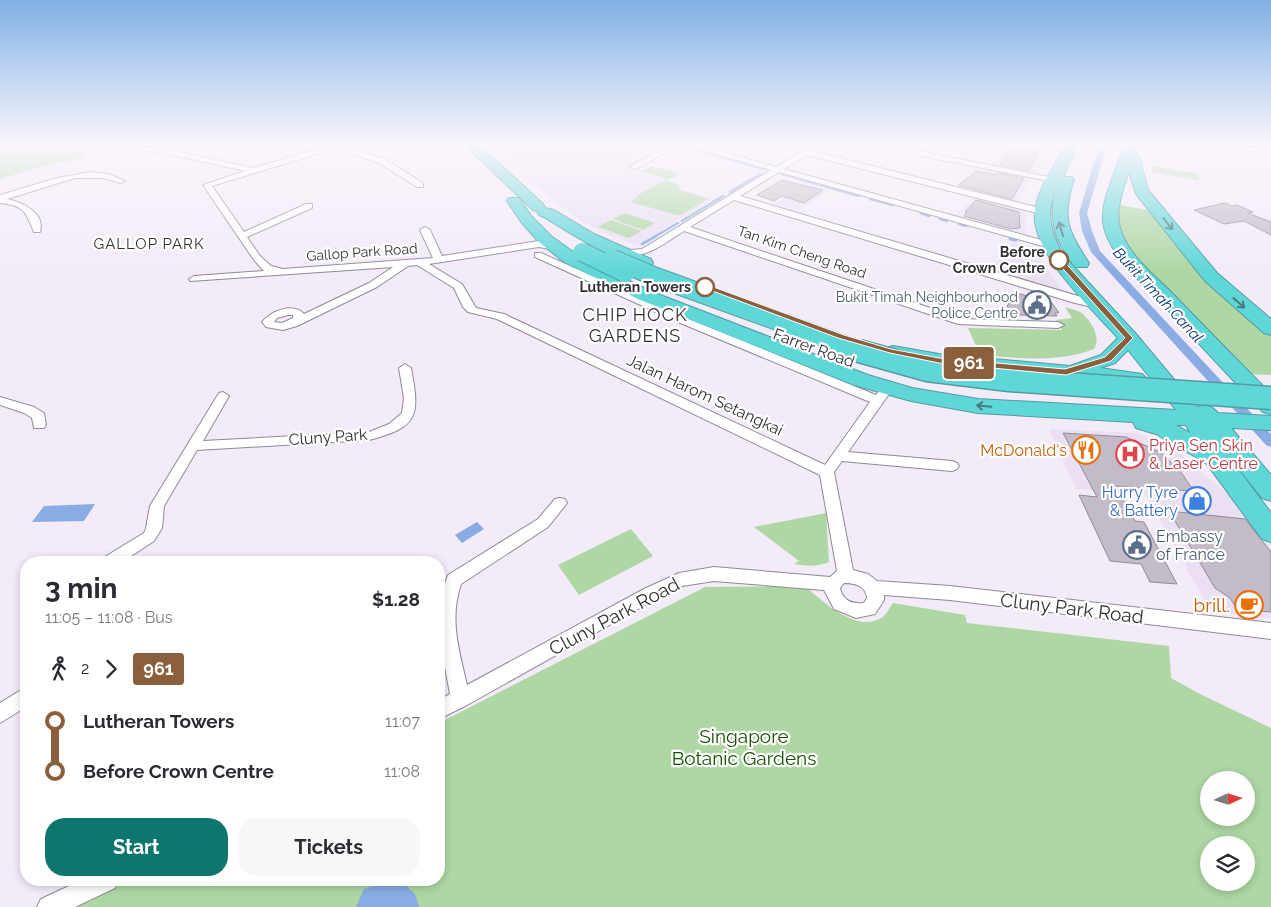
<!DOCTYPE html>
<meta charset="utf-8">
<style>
body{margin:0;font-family:Raleway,sans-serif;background:#f7f7f7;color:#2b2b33;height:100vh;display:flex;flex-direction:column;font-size:19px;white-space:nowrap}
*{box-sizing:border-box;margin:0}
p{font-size:16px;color:#7c7c81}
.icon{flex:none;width:28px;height:28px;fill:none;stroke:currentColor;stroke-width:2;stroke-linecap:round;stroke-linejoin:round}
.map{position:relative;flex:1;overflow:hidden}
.sheet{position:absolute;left:20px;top:556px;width:425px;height:330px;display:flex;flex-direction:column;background:#fff;border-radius:20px;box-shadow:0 2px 8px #0003}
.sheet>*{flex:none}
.badge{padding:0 10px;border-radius:4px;font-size:18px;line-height:32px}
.needle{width:32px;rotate:86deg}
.buttons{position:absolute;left:1200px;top:771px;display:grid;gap:10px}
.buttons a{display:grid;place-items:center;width:55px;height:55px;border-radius:50%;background:#fff;box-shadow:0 2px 8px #0003;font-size:25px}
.map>.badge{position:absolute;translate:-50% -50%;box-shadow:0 0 0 2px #fff}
.legs{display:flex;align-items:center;gap:8px;height:55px;padding:0 25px;font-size:16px}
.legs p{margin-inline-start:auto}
.summary{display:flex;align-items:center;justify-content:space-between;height:85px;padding:0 25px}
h1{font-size:28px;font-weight:700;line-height:38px}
.primary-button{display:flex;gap:10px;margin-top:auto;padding:10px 25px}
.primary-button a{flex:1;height:58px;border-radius:20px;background:#0f766e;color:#fff;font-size:20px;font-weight:700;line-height:58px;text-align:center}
.primary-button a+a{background:#f7f7f7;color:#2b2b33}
ul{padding:0 25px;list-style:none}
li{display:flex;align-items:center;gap:18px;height:50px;font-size:19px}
li i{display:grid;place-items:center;width:8px;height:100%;margin:0 6px;background:currentColor}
li i::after{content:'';width:12px;height:12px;margin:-6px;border:4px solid;border-radius:50%;background:#fff}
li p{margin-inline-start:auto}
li:first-child i{background:linear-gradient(#0000 50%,currentColor 0)}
li:last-child i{background:linear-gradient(currentColor 50%,#0000 0)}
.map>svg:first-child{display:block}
.built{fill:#ebdff3}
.green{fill:#aed7a4;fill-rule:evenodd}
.water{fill:#88ace3}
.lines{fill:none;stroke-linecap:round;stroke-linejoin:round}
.stream-far1{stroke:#88ace3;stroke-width:2.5}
.stream{stroke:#88ace3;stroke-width:3}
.canal{fill:#88ace3;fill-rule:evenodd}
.building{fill:#c3bcc8;stroke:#928b97}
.street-casing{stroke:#908995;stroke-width:2}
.highway-casing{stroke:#509da0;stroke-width:2}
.street{fill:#fff;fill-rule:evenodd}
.highway{fill:#5fd7d9;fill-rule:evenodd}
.highway-bridge-far1-casing{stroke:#509da0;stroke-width:20;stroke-linecap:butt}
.highway-bridge-casing{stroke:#509da0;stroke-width:25;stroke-linecap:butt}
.highway-bridge-far1{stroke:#5fd7d9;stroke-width:18}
.highway-bridge{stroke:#5fd7d9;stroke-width:22}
.oneway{stroke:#477b7f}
.line-1{fill:#8b5e3c;stroke:#fff}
.stop-1-dot{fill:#fff;stroke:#8b5e3c;stroke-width:2.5}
.labels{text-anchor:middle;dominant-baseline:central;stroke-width:4.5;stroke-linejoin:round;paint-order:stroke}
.far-street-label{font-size:14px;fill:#333035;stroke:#fff}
.far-stop-label{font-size:14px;font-weight:bold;fill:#333035;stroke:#fff;text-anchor:end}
.far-service-label{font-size:14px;fill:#4e5e75;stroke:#fff;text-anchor:end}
.far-neighbourhood-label{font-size:15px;letter-spacing:1px;fill:#333035;stroke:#fff}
.far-water-label{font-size:15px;font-style:italic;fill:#073474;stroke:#fff}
.street-label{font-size:16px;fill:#333035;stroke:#fff}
.health-label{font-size:16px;fill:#be3a42;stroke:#fff;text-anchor:start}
.food-label{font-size:16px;fill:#c56008;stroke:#fff;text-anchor:end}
.shop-label{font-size:16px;fill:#366cbe;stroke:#fff;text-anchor:end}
.service-label{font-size:16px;fill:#4e5e75;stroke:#fff;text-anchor:start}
.neighbourhood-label{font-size:18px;letter-spacing:1px;fill:#333035;stroke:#fff}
.near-food-label{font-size:19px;fill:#c56008;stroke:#fff;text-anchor:end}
.near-street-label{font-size:19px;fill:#333035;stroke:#fff}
.near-park-label{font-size:19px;fill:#165002;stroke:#fff}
</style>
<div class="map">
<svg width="1271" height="907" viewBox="0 0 1271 907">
<rect width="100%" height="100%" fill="#f3ebf8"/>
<g class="built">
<path d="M491,145H662L626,164L637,167L634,170L680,184L682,190L714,199L636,245L606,234L582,221L559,205Z"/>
<path d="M1001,145H1050L1039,173L992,165Z"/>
<path d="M974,168L1031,179L1017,202L955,187Z"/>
<path d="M805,184L828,190L797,212L773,205Z"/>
<path d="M974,197L1024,210L1026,235L956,215Z"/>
<path d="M1014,242L1031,247L1065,293L991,270Z"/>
<path d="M1049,429L1138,433L1166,445L1179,453L1215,483L1239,504L1271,547V618L1211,612L1145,494L1076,489Z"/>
</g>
<g class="green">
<path d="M0,145H81L87,158L52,164L0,179Z"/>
<path d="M652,166L679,174L668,180L641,171Z"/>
<path d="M1152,166L1198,174L1199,180L1151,172Z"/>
<path d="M665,180L678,185L679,190L708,199L681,215H676L631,202L638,197L636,196Z"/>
<path d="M1120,205L1153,211L1233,304L1271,335V375L1247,374L1133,254L1119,227Z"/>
<path d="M625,213L655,223L643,230L613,219Z"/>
<path d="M611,220L641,231L629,238L598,227Z"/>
<path d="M1065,307C1070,309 1079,310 1083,314C1092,323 1101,337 1094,349C1058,363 1017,358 980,355L968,328L1062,330L1056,320L1072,318Z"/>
<path d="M826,513L829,562C817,567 807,566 794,564L799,561L754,527Z"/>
<path d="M631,529L653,556L579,595L558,565Z"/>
<path d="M805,586C822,601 859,636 884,616C887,613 890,607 893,603L965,615L967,623L1169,646L1171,678L1200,694L1271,728V907H77L129,880H439V723L705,587ZM1209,780H1246V818H1209ZM1209,845H1246V882H1209Z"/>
</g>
<g class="water">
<path d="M95,504L84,521L32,522L44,506Z"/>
<path d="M477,522L484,529L462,543L455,535Z"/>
<path d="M387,880H400L415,894L419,907H356L364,889Z"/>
</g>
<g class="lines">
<g class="stream-far1">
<path d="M682,146L764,169"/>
<path d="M782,174L859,196"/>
<path d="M730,192L760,174"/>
<path d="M870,199L893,205"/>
<path d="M921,213L929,216"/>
<path d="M940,219L947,221"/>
<path d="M682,221L723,196"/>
<path d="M959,224L966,226"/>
<path d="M654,237L678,223"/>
</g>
<g class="stream">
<path d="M1010,239L1016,240"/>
<path d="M642,244L656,236"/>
</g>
<path class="canal" d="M1099,145H1107L1087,213L1092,231L1100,251L1271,434V447L1266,445L1091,252L1082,231L1079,213Z"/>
</g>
<g class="building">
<path d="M1010,145H1042L1029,171L1000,165Z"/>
<path d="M977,171L996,175L997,173L1024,178L1012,199L958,185Z"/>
<path d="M782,180L806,186L823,190L804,203L782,196L774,201L757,195Z"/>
<path d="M976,200L1019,212L1020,228L1011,229L964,216L967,213L965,212Z"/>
<path d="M1225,203L1232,206L1237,205L1253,212L1248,213L1271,222V235L1244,221L1224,224L1194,210Z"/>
<path d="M1017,293L1052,303L1059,313H1055L1057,316L1019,315L1012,313L1007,306Z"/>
<path d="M1063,433L1126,437L1160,452L1180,471L1194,491L1116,486L1135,521L1144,522L1177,584L1150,582L1141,564L1110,561L1079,495L1097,497Z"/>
<path d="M1169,511L1245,519L1271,552V612L1237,609L1230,598L1215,588Z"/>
</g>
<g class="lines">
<defs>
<g id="street">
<path d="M94,145H102L97,148Z"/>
<path d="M111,145H134L164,149L254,168L329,145C340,145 352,151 358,150C368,150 376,145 388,145L365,153L385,159L423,183V187H417L379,163L336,148L212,186L244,232L306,204H312V208L247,237L260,256L271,266L283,269L433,258L420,230L425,227L430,230L442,256L539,241L557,245L559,247L554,250L539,247L429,264L462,284L476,308L504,314L825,465L870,402L678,322L535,257V253H541L686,318L876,395L879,391H887L889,394L848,452L952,461L957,463L959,466L957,469L952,471L842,461L834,472L853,570L868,574L877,581L950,586L1271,623V639L950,600L884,595V600L875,614L856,618L834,609L824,590L714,581L682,586L656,599L467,705L439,719V700L450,694L439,635L440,598L448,575L538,519L555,499L560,498L565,499L567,503L548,527L461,584C449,619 459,650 467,685L644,589L679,573L714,567L830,577L837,571L820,475L497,319L468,312L463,307L454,288L417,265L408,266L377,287L297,326L283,330L266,327L262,322C271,311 293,302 304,314L369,283L393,267L190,281L189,279L194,276L264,271L254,260L203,185L245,171L164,153L115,147ZM288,315H293V318L282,323L274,322L277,318ZM844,583C855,583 866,586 867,598L864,603C852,604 843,601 840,588Z"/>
<path d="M669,145H679L636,169L629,167Z"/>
<path d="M686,145H699L776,167L799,153L774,145C785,145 795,149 804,149C806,149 809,148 812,148V151L1044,209L1045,211L1041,214L807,155L784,169L1052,243L1054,245L1052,247H1046L779,172L740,196L1105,304L1106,306L1101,309L1075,303L734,200L690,227L963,319L1058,322L1064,325L1058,328L958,324L684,231C663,244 643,261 618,255V251L642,249L771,170Z"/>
<path d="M887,145H900L928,153L1054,178L1058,180L1054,182L927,157Z"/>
<path d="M1205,145H1233L1271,149V153L1209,147Z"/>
<path d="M90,172L108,174L125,181L121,183L104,178H75L7,199C22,202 46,213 40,232H34C25,211 25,206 0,203V195L57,178Z"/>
<path d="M405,364L411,368C420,416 419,427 369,440L197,450L164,506L162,528L154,541L122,562H101L103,558L144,533L146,528L150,506L219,393L223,392L229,396L203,441L369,432L389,424L402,413L404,398L399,368Z"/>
<path d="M0,397L34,407L44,413L46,425L44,428H34L32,418L24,413L0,405Z"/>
<path d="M26,687V707L0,723V703Z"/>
<path d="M82,880H118L115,888L75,907H37L41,899Z"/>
</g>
<g id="highway">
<path d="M465,145H479L543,204L545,208L554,210L594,234L651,259L653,263L651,267C631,272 563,229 544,217L539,215L537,211L533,210Z"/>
<path d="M1065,145H1077L1063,177H1072L1074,180C1061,217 1068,232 1089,263L1087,267H1075C1057,243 1048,223 1055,193C1045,216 1052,234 1063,255L1136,334L1197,407C1206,405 1211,405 1218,413L1271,416V430L1231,428L1271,475V501L1262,498L1220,445L1271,513V542L1262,539L1206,463L1156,434L1136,428L1133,422L978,413L911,401L854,385L638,299L564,262L539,242L522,223L507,201L509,198H519L532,217L551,236L576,254L650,291L868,375L912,388L978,399L1176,410L1128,350L1115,363L1100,368L1142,374L1146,378L1142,382L1135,384L939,366L886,356L883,352L886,348L893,346L939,354L1070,366L1101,355L1118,338C1092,309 1030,252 1035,212C1037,189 1055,166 1065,145ZM1176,425H1186L1190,433Z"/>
<path d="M1124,145H1136L1135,152L1139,156L1148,190L1217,273L1271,319V335L1264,333L1205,281L1136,194L1129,172C1123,189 1115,209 1120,228C1128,255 1153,274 1172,293C1205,327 1238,361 1271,394V414L1263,412C1231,378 1199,344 1167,309C1146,286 1107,255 1103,222C1101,196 1118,170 1124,145Z"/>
</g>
</defs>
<use href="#street" class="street-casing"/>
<use href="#highway" class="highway-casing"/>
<use href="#street" class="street"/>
<use href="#highway" class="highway"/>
<defs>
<g id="highway-bridge-far1">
<path d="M582,252L625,273"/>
<path d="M613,259L656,277L863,352"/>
</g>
<path id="highway-bridge" d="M859,351L927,370L1009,380L1271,398"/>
</defs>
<use href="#highway-bridge-far1" class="highway-bridge-far1-casing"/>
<use href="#highway-bridge" class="highway-bridge-casing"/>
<use href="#highway-bridge-far1" class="highway-bridge-far1"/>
<use href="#highway-bridge" class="highway-bridge"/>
</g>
<defs><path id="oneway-shaft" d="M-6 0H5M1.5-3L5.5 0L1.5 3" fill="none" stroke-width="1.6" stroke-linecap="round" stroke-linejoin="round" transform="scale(1.25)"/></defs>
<g class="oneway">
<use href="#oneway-shaft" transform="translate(1168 224) rotate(51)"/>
<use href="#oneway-shaft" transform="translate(1061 229) rotate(-106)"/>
<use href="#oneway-shaft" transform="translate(1239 303) rotate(41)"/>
<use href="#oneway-shaft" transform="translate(984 406) rotate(-175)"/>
</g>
<linearGradient id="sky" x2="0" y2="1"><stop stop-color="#81b1e6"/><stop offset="0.53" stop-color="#faf6fc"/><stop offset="1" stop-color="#faf6fc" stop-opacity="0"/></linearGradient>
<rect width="1271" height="272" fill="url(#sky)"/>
<path class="line-1" d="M1056,258H1061L1133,338L1111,361L1066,375L939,363L890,353L838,338L702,287L708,285L844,335L891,349L939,358L1065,369L1105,357L1125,338L1056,261Z"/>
<defs>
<symbol id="civic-ring" viewBox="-11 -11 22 22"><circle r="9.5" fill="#fff" stroke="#5c6f8a" stroke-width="1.5"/><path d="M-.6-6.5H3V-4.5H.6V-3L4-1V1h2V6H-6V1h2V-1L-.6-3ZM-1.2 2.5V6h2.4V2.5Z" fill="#5c6f8a"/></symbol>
<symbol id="restaurant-ring" viewBox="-11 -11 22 22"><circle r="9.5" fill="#fff" stroke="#e8710a" stroke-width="1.5"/><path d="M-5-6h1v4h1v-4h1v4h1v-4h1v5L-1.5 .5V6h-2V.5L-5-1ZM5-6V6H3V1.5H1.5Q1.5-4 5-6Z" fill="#e8710a"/></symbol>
<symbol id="hospital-ring" viewBox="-11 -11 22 22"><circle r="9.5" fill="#fff" stroke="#e0444e" stroke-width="1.5"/><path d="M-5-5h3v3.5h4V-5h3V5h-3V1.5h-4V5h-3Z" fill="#e0444e"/></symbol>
<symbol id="shop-ring" viewBox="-11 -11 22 22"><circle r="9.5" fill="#fff" stroke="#3f7fe0" stroke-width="1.5"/><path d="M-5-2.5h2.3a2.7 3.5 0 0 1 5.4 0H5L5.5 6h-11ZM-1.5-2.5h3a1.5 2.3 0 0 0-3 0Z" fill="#3f7fe0"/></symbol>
<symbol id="cafe-ring" viewBox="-11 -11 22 22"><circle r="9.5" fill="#fff" stroke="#e8710a" stroke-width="1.5"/><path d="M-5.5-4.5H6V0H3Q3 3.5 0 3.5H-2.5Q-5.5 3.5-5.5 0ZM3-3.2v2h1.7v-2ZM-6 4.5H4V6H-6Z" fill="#e8710a"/></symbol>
</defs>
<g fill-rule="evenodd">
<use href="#civic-ring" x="1021" y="289" width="32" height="32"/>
<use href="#restaurant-ring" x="1070" y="434" width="32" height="32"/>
<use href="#hospital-ring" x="1114" y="438" width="32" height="32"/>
<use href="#shop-ring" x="1181" y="485" width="32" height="32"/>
<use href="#civic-ring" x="1121" y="529" width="32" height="32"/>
<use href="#cafe-ring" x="1233" y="589" width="32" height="32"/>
</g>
<g class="stop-1-dot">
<circle cx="1059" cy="260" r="9"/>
<circle cx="705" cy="287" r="9"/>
</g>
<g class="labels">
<g class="far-street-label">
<text transform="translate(362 252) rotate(-4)">Gallop Park Road</text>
<text transform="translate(802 252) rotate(19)">Tan Kim Cheng Road</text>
</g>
<g class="far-stop-label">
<text x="1045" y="252">Before<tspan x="1045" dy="16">Crown Centre</tspan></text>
<text x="691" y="287">Lutheran Towers</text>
</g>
<g class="far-service-label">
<text x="1018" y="297">Bukit Timah Neighbourhood<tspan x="1018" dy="16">Police Centre</tspan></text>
</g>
<g class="far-neighbourhood-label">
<text x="149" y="244">GALLOP PARK</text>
</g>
<g class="far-water-label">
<text transform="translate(1158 295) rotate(47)">Bukit Timah Canal</text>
</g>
<g class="street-label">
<text transform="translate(814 348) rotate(20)">Farrer Road</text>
<text transform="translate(705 395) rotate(25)">Jalan Harom Setangkai</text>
<text transform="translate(328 437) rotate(-4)">Cluny Park</text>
</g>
<g class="health-label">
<text x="1149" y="445">Priya Sen Skin<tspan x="1149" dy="18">&amp; Laser Centre</tspan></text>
</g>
<g class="food-label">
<text x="1067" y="450">McDonald's</text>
</g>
<g class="shop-label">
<text x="1178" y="492">Hurry Tyre<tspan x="1178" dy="18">&amp; Battery</tspan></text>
</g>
<g class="service-label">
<text x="1156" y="536">Embassy<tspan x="1156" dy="18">of France</tspan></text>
</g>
<g class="neighbourhood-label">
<text x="635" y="314">CHIP HOCK<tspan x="635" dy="21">GARDENS</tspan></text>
</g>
<g class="near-food-label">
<text x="1230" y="605">brill.</text>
</g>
<g class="near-street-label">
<text transform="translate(1072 608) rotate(7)">Cluny Park Road</text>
<text transform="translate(614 616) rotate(-28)">Cluny Park Road</text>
</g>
<g class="near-park-label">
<text x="744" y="736">Singapore<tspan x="744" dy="22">Botanic Gardens</tspan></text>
</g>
</g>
</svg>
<div class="buttons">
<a><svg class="needle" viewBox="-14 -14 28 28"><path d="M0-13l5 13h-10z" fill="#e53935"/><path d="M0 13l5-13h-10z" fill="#7c7c81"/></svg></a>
<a><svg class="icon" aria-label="layers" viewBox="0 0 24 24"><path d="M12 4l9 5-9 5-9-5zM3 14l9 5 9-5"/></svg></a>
</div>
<b class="badge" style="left:969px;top:363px;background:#8b5e3c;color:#fff">961</b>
<section class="sheet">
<div class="summary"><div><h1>3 min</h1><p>11:05 – 11:08 · Bus</p></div><b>$1.28</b></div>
<div class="legs"><svg class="icon" aria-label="walk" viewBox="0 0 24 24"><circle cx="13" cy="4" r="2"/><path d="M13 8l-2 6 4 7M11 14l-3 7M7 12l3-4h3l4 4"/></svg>2<svg class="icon" aria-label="forward" viewBox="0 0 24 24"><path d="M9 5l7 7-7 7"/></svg><b class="badge" style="background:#8b5e3c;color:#fff">961</b></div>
<ul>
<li><i style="color:#8b5e3c"></i><b>Lutheran Towers</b><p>11:07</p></li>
<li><i style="color:#8b5e3c"></i><b>Before Crown Centre</b><p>11:08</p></li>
</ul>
<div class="primary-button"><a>Start</a><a>Tickets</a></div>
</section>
</div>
